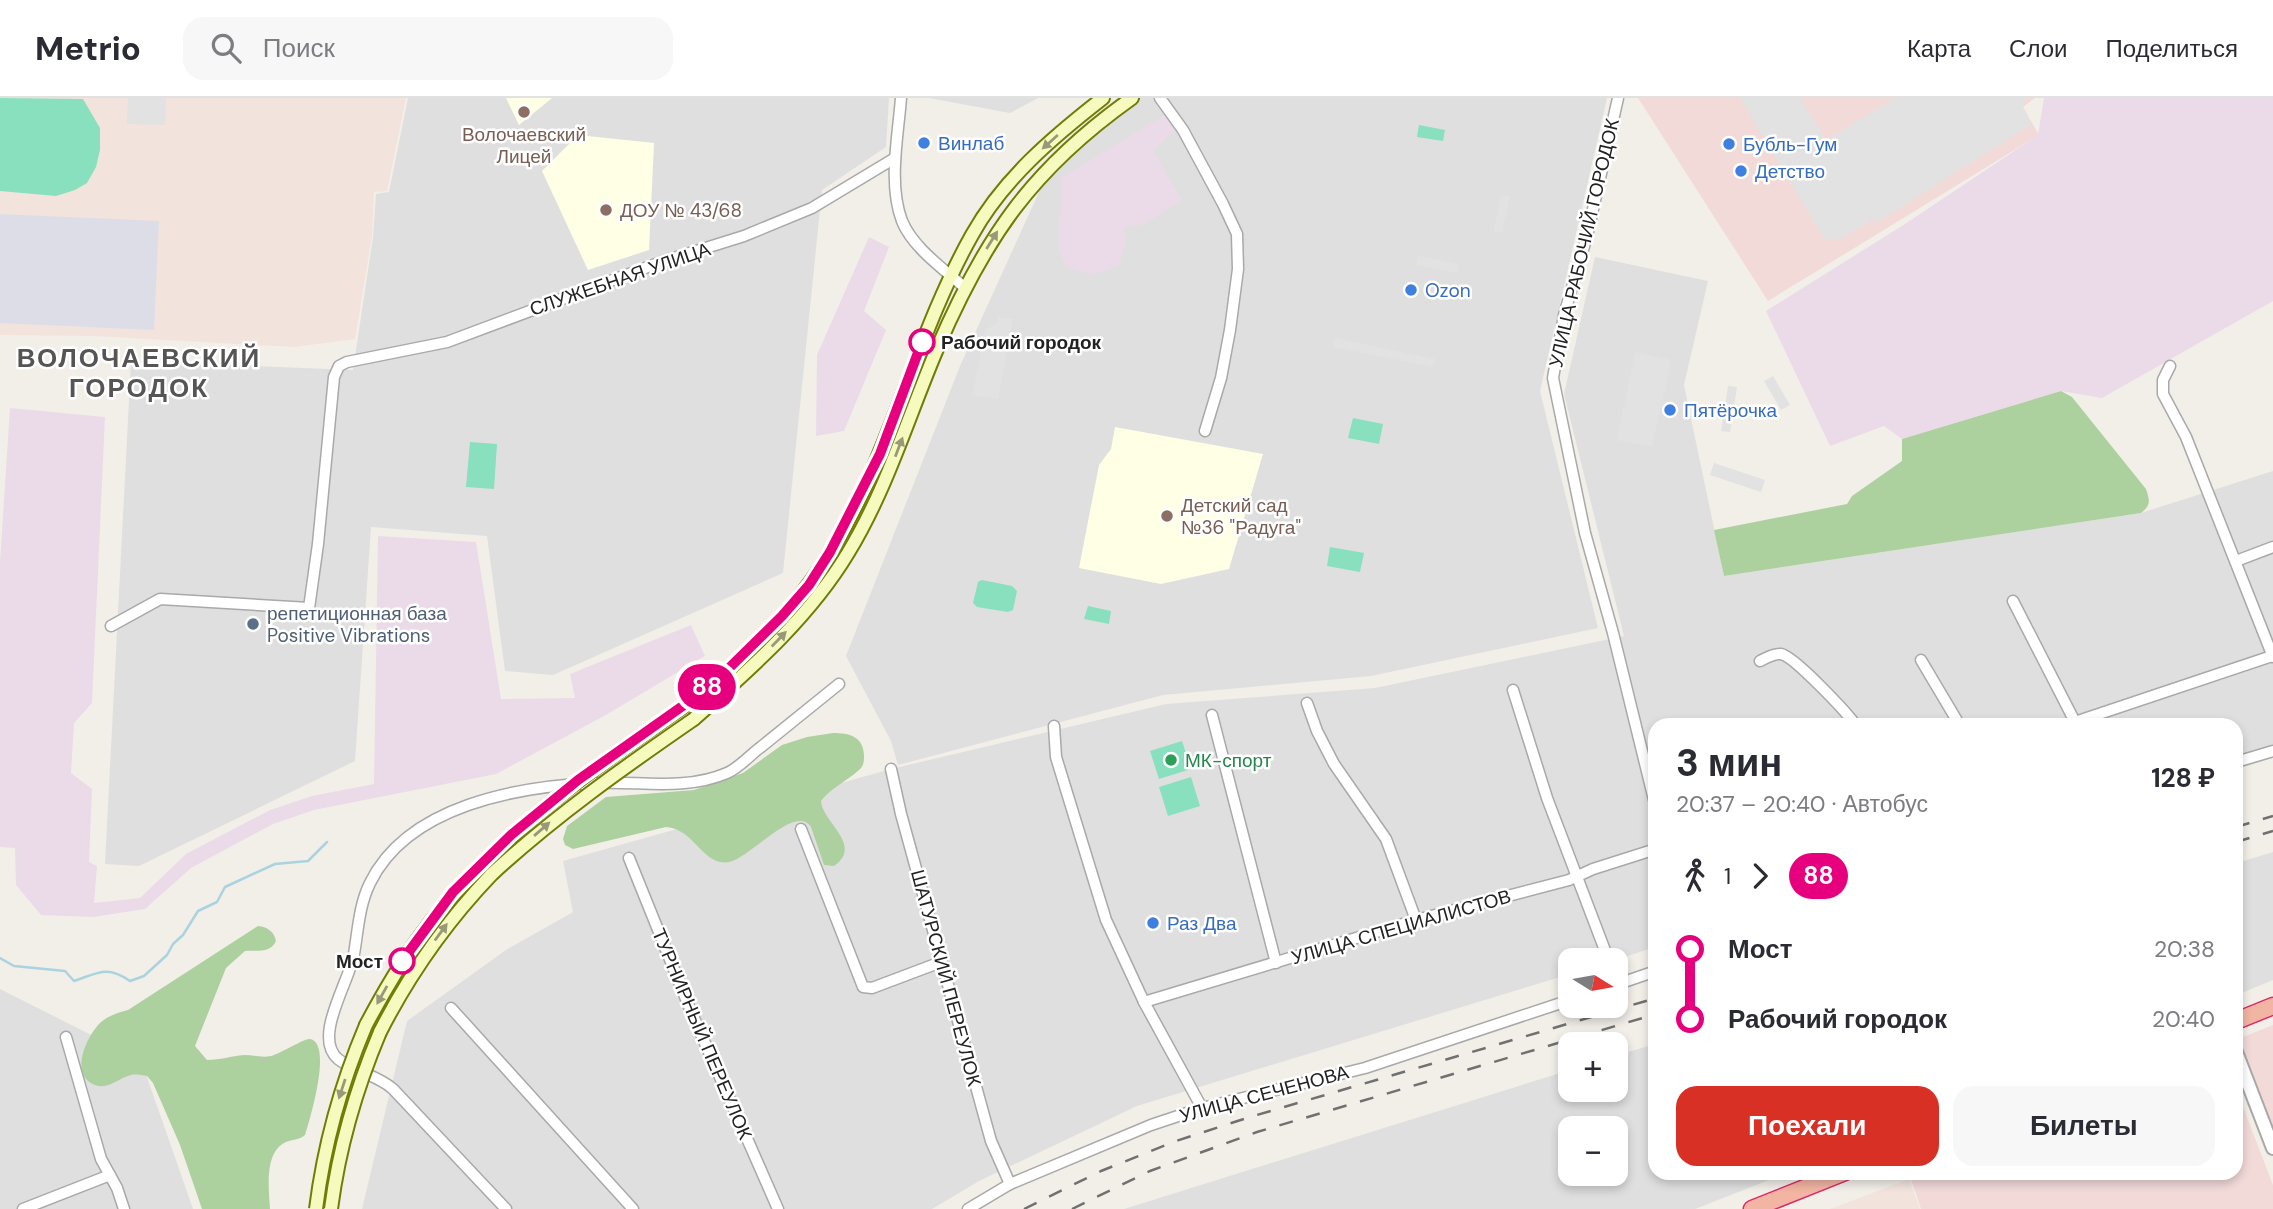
<!DOCTYPE html>
<html lang="ru">
<meta charset="utf-8">
<style>
body{margin:0;font-family:"DM Sans",sans-serif;background:#f7f7f7;color:#2b2b33;height:100vh;display:flex;flex-direction:column;font-size:26px;white-space:nowrap}
*{box-sizing:border-box;margin:0}
p{font-size:23px;color:#7c7c81}
.icon{flex:none;width:38px;height:38px;fill:none;stroke:currentColor;stroke-width:2;stroke-linecap:round;stroke-linejoin:round}
.map{position:relative;flex:1;overflow:hidden}
.panel{position:absolute;left:1648px;top:620px;width:595px;height:462px;display:flex;flex-direction:column;background:#fff;border-radius:21px;box-shadow:0 4px 10px #0003}
.panel>*{flex:none}
.badge{padding:0 14px;border-radius:23px;font-size:24px;line-height:46px}
.needle{width:46px;rotate:101deg}
.fabs{position:absolute;left:1558px;top:850px;display:grid;gap:14px}
.fabs a{display:grid;place-items:center;width:70px;height:70px;border-radius:14px;background:#fff;box-shadow:0 4px 10px #0003;font-size:35px}
.map>.badge{position:absolute;translate:-50% -50%;box-shadow:0 0 0 4px #fff}
.legs{display:flex;align-items:center;gap:10px;height:77px;padding:0 28px;font-size:23px}
.legs p{margin-inline-start:auto}
.headline{display:flex;align-items:center;justify-content:space-between;height:119px;padding:0 28px}
h1{font-size:38px;font-weight:700;line-height:52px}
.button{display:flex;gap:14px;margin-top:auto;padding:14px 28px}
.button a{flex:1;height:80px;border-radius:21px;background:#d93025;color:#fff;font-size:28px;font-weight:700;line-height:80px;text-align:center}
.button a+a{background:#f7f7f7;color:#2b2b33}
ul{padding:0 28px;list-style:none}
li{display:flex;align-items:center;gap:24px;height:70px;font-size:26px}
li i{display:grid;place-items:center;width:10px;height:100%;margin:0 9px;background:currentColor}
li i::after{content:'';width:18px;height:18px;margin:-9px;border:5px solid;border-radius:50%;background:#fff}
li p{margin-inline-start:auto}
li:first-child i{background:linear-gradient(#0000 50%,currentColor 0)}
li:last-child i{background:linear-gradient(currentColor 50%,#0000 0)}
header{display:flex;align-items:center;gap:42px;box-sizing:border-box;height:98px;padding:0 35px;background:#fff;border-bottom:2px solid #e1e1e2}
header strong{font-size:33px}
nav{display:flex;gap:38px;margin-inline-start:auto;font-size:24px}
.search{width:490px;height:63px;background:#f7f7f7;display:flex;align-items:center;gap:18px;box-sizing:border-box;padding:0 24px;border-radius:21px;color:#7c7c81;font-size:26px}
.map>svg:first-child{display:block}
.residential{fill:#e0dfdf;fill-rule:evenodd}
.commercial{fill:#f2dad9}
.industrial{fill:#ebdbe8}
.education{fill:#ffffe5}
.military{fill:#f3e3dd}
.forest{fill:#add19e}
.pitch{fill:#88e0be}
.parking{fill:#e2e2e2}
.plaza{fill:#dddde8}
.lines{fill:none;stroke-linecap:round;stroke-linejoin:round}
.stream{stroke:#aad3df;stroke-width:2.5}
.minor-casing{stroke:#a9a9a9;stroke-width:13}
.tertiary-casing{stroke:#a9a9a9;stroke-width:16}
.secondary-casing{stroke:#707d05;stroke-width:16}
.trunk-casing{stroke:#dc2a67;stroke-width:19}
.minor{stroke:#fff;stroke-width:10}
.tertiary{stroke:#fff;stroke-width:12}
.secondary{stroke:#f7fabf;stroke-width:12}
.trunk{stroke:#f2b4a3;stroke-width:16}
.rail{stroke:#707070;stroke-width:2.5;stroke-dasharray:14 14;stroke-linecap:butt}
.secondary-bridge-casing{stroke:#707d05;stroke-width:16;stroke-linecap:butt}
.secondary-bridge{stroke:#f7fabf;stroke-width:12}
.oneway{fill:#979978}
.line-1-casing{stroke:#fff;stroke-width:16}
.line-1{stroke:#e6007e;stroke-width:10}
.education-dot{fill:#8d6e63;stroke:#fff;stroke-width:2.5}
.shop-dot{fill:#3f7fe0;stroke:#fff;stroke-width:2.5}
.stop-1-dot{fill:#fff;stroke:#e6007e;stroke-width:3.5}
.service-dot{fill:#5c6f8a;stroke:#fff;stroke-width:2.5}
.leisure-dot{fill:#2e9e5b;stroke:#fff;stroke-width:2.5}
.labels{text-anchor:middle;dominant-baseline:central;stroke-width:5;stroke-linejoin:round;paint-order:stroke}
.education-label{font-size:19px;fill:#785e54;stroke:#fff;text-anchor:start}
.shop-label{font-size:19px;fill:#366cbe;stroke:#fff;text-anchor:start}
.street-label{font-size:19px;fill:#222;stroke:#fff}
.stop-label{font-size:19px;font-weight:bold;fill:#222;stroke:#fff;text-anchor:start}
.service-label{font-size:19px;fill:#4e5e75;stroke:#fff;text-anchor:start}
.leisure-label{font-size:19px;fill:#27864d;stroke:#fff;text-anchor:start}
.district-label{font-size:26px;font-weight:bold;letter-spacing:2px;fill:#555;stroke:#fff}
</style>
<header>
<strong>Metrio</strong>
<div class="search"><svg class="icon" aria-label="search" viewBox="0 0 24 24"><circle cx="10" cy="10" r="6"/><path d="M15 15l6 6"/></svg>Поиск</div>
<nav><a>Карта</a><a>Слои</a><a>Поделиться</a></nav>
</header>
<div class="map">
<svg width="2273" height="1111" viewBox="0 0 2273 1111">
<rect width="100%" height="100%" fill="#f2efe9"/>
<g class="residential">
<path d="M408,0H889L886,49L822,92L783,475L553,577L505,573L487,438L371,429L355,663L139,768L105,766L131,263L353,272L373,139L376,96L389,94Z"/>
<path d="M929,0H1038L1010,15Z"/>
<path d="M1138,0H1607L1540,293L1598,530L1371,578L1163,597L898,667L891,643L846,558L960,268L1044,83L1083,42Z"/>
<path d="M1595,159L1708,183L1684,287L1724,478L2141,415L2273,373V660L2237,671L2236,626H1656L1655,849L1612,863H1570V876L1137,1008L979,1083L932,1111H362L407,923L506,852L573,814L563,763L891,671L1166,606L1375,590L1624,538L1564,296Z"/>
<path d="M2273,754V882L2237,897V765Z"/>
<path d="M0,891L141,962L193,1111H0Z"/>
<path d="M1655,946L1656,1074L1787,1075L1695,1111H1124L1570,972V992H1615V958ZM1570,1031H1615V1076H1570Z"/>
</g>
<g class="commercial">
<path d="M1638,0H2035L2023,9L2039,37L1768,203Z"/>
<path d="M2273,927V1031L2238,941Z"/>
<path d="M2237,993L2273,1087V1111H1921L1909,1075L2236,1074Z"/>
</g>
<g class="industrial">
<path d="M2044,0H2273V203L2102,300L2061,293L1902,341L1884,328L1830,348L1766,213L1905,126L2038,37Z"/>
<path d="M1165,17L1174,32L1153,53L1182,102L1144,126L1124,129L1125,145L1119,167L1093,177L1066,169L1059,151L1062,79Z"/>
<path d="M869,139L889,149L864,213L886,232L844,333L816,338L817,257Z"/>
<path d="M10,310L105,319L92,605L74,625L71,675L92,691L89,764L97,768L94,805L140,800L186,756L270,712L312,698L374,686L378,438L476,444L501,601L575,600L570,576L691,527L705,558L604,618L496,676L314,712L273,726L191,770L145,811L93,819L41,817L16,787L15,750L0,749V464Z"/>
</g>
<g class="education">
<path d="M506,0H552L519,27Z"/>
<path d="M578,37L654,45L649,152L588,172L542,73Z"/>
<path d="M1115,329L1263,356L1229,471L1161,486L1079,470L1099,367L1111,351Z"/>
</g>
<g class="military">
<path d="M0,0H406L387,93L374,94L372,138L355,241L294,249L93,238L0,237Z"/>
<path d="M1909,1081L1920,1111H1830L1888,1089Z"/>
</g>
<g class="forest">
<path d="M2061,293L2072,299L2146,391C2150,403 2151,407 2141,415L1724,478L1714,432L1847,406L1852,398L1902,363V341Z"/>
<path d="M833,635C849,635 863,638 864,657C864,663 864,668 859,672C847,683 832,689 821,703C822,724 864,747 834,768L824,767L811,729C795,705 751,760 729,764C703,769 695,731 666,729L573,751L565,747L563,741L567,728L606,699L694,692L743,675L782,647L807,639Z"/>
<path d="M258,828C267,829 274,833 276,843C270,856 257,852 245,853L226,870L195,948L207,962C220,962 231,958 244,957C253,957 262,960 271,958C281,955 305,940 310,941C333,945 310,1021 305,1037C298,1043 291,1041 284,1045C264,1056 269,1093 270,1111H202L180,1047L153,985L147,978C142,977 135,976 131,977C118,980 109,992 95,987C69,977 86,940 99,926C107,918 117,915 128,912Z"/>
</g>
<g class="pitch">
<path d="M0,0L83,1L100,30V52L96,69L87,85L75,92L56,98L0,93Z"/>
<path d="M1419,27L1445,32L1443,43L1417,39Z"/>
<path d="M1353,320L1383,326L1379,346L1348,340Z"/>
<path d="M470,344L497,346L494,391L466,389Z"/>
<path d="M1330,449L1364,455L1360,474L1327,468Z"/>
<path d="M982,482L1012,488L1017,493L1013,512L1008,514L977,509L973,505L978,484Z"/>
<path d="M1088,508L1111,513L1109,526L1084,521Z"/>
<path d="M1182,643L1191,671L1159,681L1150,653Z"/>
<path d="M1191,679L1200,708L1168,718L1159,689Z"/>
</g>
<g class="parking">
<path d="M128,0H166L165,27L127,26Z"/>
<path d="M1740,0H1800L1826,42L1895,0H2026L2023,9L2032,26L1876,125L1874,121L1837,143L1834,140L1825,142Z"/>
<path d="M1501,97L1510,98L1502,135L1494,134Z"/>
<path d="M1418,158L1459,166L1457,175L1416,167Z"/>
<path d="M998,219L1013,221L998,301L972,297L986,231L997,225Z"/>
<path d="M1335,240L1435,261L1433,269L1333,249Z"/>
<path d="M1635,254L1671,262L1652,349L1617,342Z"/>
<path d="M1773,278L1790,307L1781,312L1764,283Z"/>
<path d="M1728,288L1737,289L1730,334L1721,333Z"/>
<path d="M1714,365L1765,382L1761,394L1710,377Z"/>
</g>
<path class="plaza" d="M0,116L159,123L154,232L0,225Z"/>
<g class="lines">
<path class="stream" d="M0,860L14,868L65,873L74,883C98,875 107,867 130,883L144,878L167,857L173,846L183,837L198,813L217,804L225,789L275,766L308,763L327,744"/>
<defs>
<g id="minor">
<path d="M901,0C898,39 888,86 902,123C913,150 944,171 965,190"/>
<path d="M1160,0L1183,32L1223,106L1237,136L1238,171L1230,232L1221,280L1205,333"/>
<path d="M1618,0L1587,138L1564,217L1553,280L1585,435L1613,535L1656,710"/>
<path d="M2170,268L2163,282V296L2186,339L2273,559"/>
<path d="M2236,463L2273,449"/>
<path d="M2013,503L2075,624"/>
<path d="M111,528L160,501L309,510L318,446L334,279L339,268L347,264L447,244L661,164L744,138L812,110L895,60"/>
<path d="M1921,562L1959,626"/>
<path d="M1760,563C1766,560 1774,555 1781,556C1794,558 1846,614 1855,626"/>
<path d="M1513,592L1547,700L1609,863"/>
<path d="M1307,605L1317,633L1334,666L1386,741L1416,822"/>
<path d="M1212,617L1276,865"/>
<path d="M2069,626L2272,558"/>
<path d="M1054,628L1056,659L1106,822L1144,904L1202,1010"/>
<path d="M2236,664L2273,653"/>
<path d="M891,671L901,716L991,1043L1010,1086"/>
<path d="M801,731L863,889L872,890L941,864"/>
<path d="M629,760L690,911L778,1111"/>
<path d="M1615,887L1656,873"/>
<path d="M1144,904L1416,822L1569,782L1593,771L1656,751"/>
<path d="M451,910L633,1111"/>
<path d="M66,939L101,1061L117,1090L124,1111"/>
<path d="M23,1111L110,1077"/>
<path d="M506,1111L393,991C378,977 354,974 338,961C312,939 350,883 354,856C358,833 359,807 370,785C408,707 519,688 597,685C640,683 685,693 727,675C739,670 750,657 761,649C787,628 813,607 839,586"/>
<path d="M968,1111L1010,1086L1151,1027L1202,1010L1365,970L1570,902"/>
</g>
<path id="tertiary" d="M2236,954L2273,1050"/>
<g id="secondary">
<path d="M684,608C729,572 775,533 809,486C886,382 909,249 972,137C1003,81 1053,39 1103,0"/>
<path d="M694,621C750,571 809,520 848,455C887,391 908,319 937,251C985,139 1032,71 1132,0"/>
<path d="M366,927C399,865 432,814 484,766"/>
<path d="M380,934C410,875 446,824 492,776"/>
</g>
<g id="trunk">
<path d="M2236,923L2273,908"/>
<path d="M1752,1111L1845,1074"/>
</g>
</defs>
<use href="#minor" class="minor-casing"/>
<use href="#tertiary" class="tertiary-casing"/>
<use href="#secondary" class="secondary-casing"/>
<use href="#trunk" class="trunk-casing"/>
<use href="#minor" class="minor"/>
<use href="#tertiary" class="tertiary"/>
<use href="#secondary" class="secondary"/>
<use href="#trunk" class="trunk"/>
<g class="rail">
<path d="M2236,729L2273,718"/>
<path d="M2236,744L2273,733"/>
<path d="M1024,1111L1101,1073L1176,1043L1250,1019L1656,900"/>
<path d="M1072,1111L1150,1073L1257,1034L1656,916"/>
</g>
<defs>
<g id="secondary-bridge">
<path d="M484,766C543,703 614,657 684,608"/>
<path d="M492,776C555,718 623,670 694,621"/>
<path d="M316,1111C324,1047 341,986 366,927"/>
<path d="M331,1111C339,1050 356,991 380,934"/>
</g>
</defs>
<use href="#secondary-bridge" class="secondary-bridge-casing"/>
<use href="#secondary-bridge" class="secondary-bridge"/>
</g>
<defs><path id="oneway-solid" d="M-6-.8H1V-3.2L6.5 0L1 3.2V.8H-6Z" transform="scale(1.75)"/></defs>
<g class="oneway">
<use href="#oneway-solid" transform="translate(1050 44) rotate(138)"/>
<use href="#oneway-solid" transform="translate(992 142) rotate(-58)"/>
<use href="#oneway-solid" transform="translate(899 349) rotate(-69)"/>
<use href="#oneway-solid" transform="translate(779 541) rotate(-46)"/>
<use href="#oneway-solid" transform="translate(542 731) rotate(-41)"/>
<use href="#oneway-solid" transform="translate(441 834) rotate(-54)"/>
<use href="#oneway-solid" transform="translate(382 897) rotate(119)"/>
<use href="#oneway-solid" transform="translate(342 991) rotate(108)"/>
</g>
<g class="lines">
<defs>
<path id="line-1" d="M402,863L453,794L511,737L578,682L684,607L723,576L782,518L809,487L830,454L880,356L922,244"/>
</defs>
<use href="#line-1" class="line-1-casing"/>
<use href="#line-1" class="line-1"/>
</g>
<g class="education-dot">
<circle cx="524" cy="14" r="7"/>
<circle cx="606" cy="112" r="7"/>
<circle cx="1167" cy="418" r="7"/>
</g>
<g class="shop-dot">
<circle cx="924" cy="45" r="7"/>
<circle cx="1729" cy="46" r="7"/>
<circle cx="1741" cy="73" r="7"/>
<circle cx="1411" cy="192" r="7"/>
<circle cx="1670" cy="312" r="7"/>
<circle cx="1153" cy="825" r="7"/>
</g>
<g class="stop-1-dot">
<circle cx="922" cy="244" r="12"/>
<circle cx="402" cy="863" r="12"/>
</g>
<circle class="service-dot" cx="253" cy="526" r="7"/>
<circle class="leisure-dot" cx="1171" cy="662" r="7"/>
<g class="labels">
<g class="education-label">
<text x="524" y="36" text-anchor="middle">Волочаевский<tspan x="524" dy="22">Лицей</tspan></text>
<text x="620" y="112">ДОУ № 43/68</text>
<text x="1181" y="407">Детский сад<tspan x="1181" dy="22">№36 "Радуга"</tspan></text>
</g>
<g class="shop-label">
<text x="938" y="45">Винлаб</text>
<text x="1743" y="46">Бубль-Гум</text>
<text x="1755" y="73">Детство</text>
<text x="1425" y="192">Ozon</text>
<text x="1684" y="312">Пятёрочка</text>
<text x="1167" y="825">Раз Два</text>
</g>
<g class="street-label">
<text transform="translate(1584 145) rotate(-77)">УЛИЦА РАБОЧИЙ ГОРОДОК</text>
<text transform="translate(620 181) rotate(-19)">СЛУЖЕБНАЯ УЛИЦА</text>
<text transform="translate(1401 829) rotate(-16)">УЛИЦА СПЕЦИАЛИСТОВ</text>
<text transform="translate(946 880) rotate(75)">ШАТУРСКИЙ ПЕРЕУЛОК</text>
<text transform="translate(702 936) rotate(67)">ТУРНИРНЫЙ ПЕРЕУЛОК</text>
<text transform="translate(1264 996) rotate(-15)">УЛИЦА СЕЧЕНОВА</text>
</g>
<g class="stop-label">
<text x="941" y="244">Рабочий городок</text>
<text x="383" y="863" text-anchor="end">Мост</text>
</g>
<g class="service-label">
<text x="267" y="515">репетиционная база<tspan x="267" dy="22">Positive Vibrations</tspan></text>
</g>
<g class="leisure-label">
<text x="1185" y="662">МК-спорт</text>
</g>
<g class="district-label">
<text x="139" y="260">ВОЛОЧАЕВСКИЙ<tspan x="139" dy="30">ГОРОДОК</tspan></text>
</g>
</g>
</svg>
<div class="fabs">
<a><svg class="needle" viewBox="-14 -14 28 28"><path d="M0-13l5 13h-10z" fill="#e53935"/><path d="M0 13l5-13h-10z" fill="#7c7c81"/></svg></a>
<a>+</a>
<a>−</a>
</div>
<b class="badge" style="left:707px;top:589px;background:#e6007e;color:#fff">88</b>
<section class="panel">
<div class="headline"><div><h1>3 мин</h1><p>20:37 – 20:40 · Автобус</p></div><b>128 ₽</b></div>
<div class="legs"><svg class="icon" aria-label="walk" viewBox="0 0 24 24"><circle cx="13" cy="4" r="2"/><path d="M13 8l-2 6 4 7M11 14l-3 7M7 12l3-4h3l4 4"/></svg>1<svg class="icon" aria-label="forward" viewBox="0 0 24 24"><path d="M9 5l7 7-7 7"/></svg><b class="badge" style="background:#e6007e;color:#fff">88</b></div>
<ul>
<li><i style="color:#e6007e"></i><b>Мост</b><p>20:38</p></li>
<li><i style="color:#e6007e"></i><b>Рабочий городок</b><p>20:40</p></li>
</ul>
<div class="button"><a>Поехали</a><a>Билеты</a></div>
</section>
</div>
